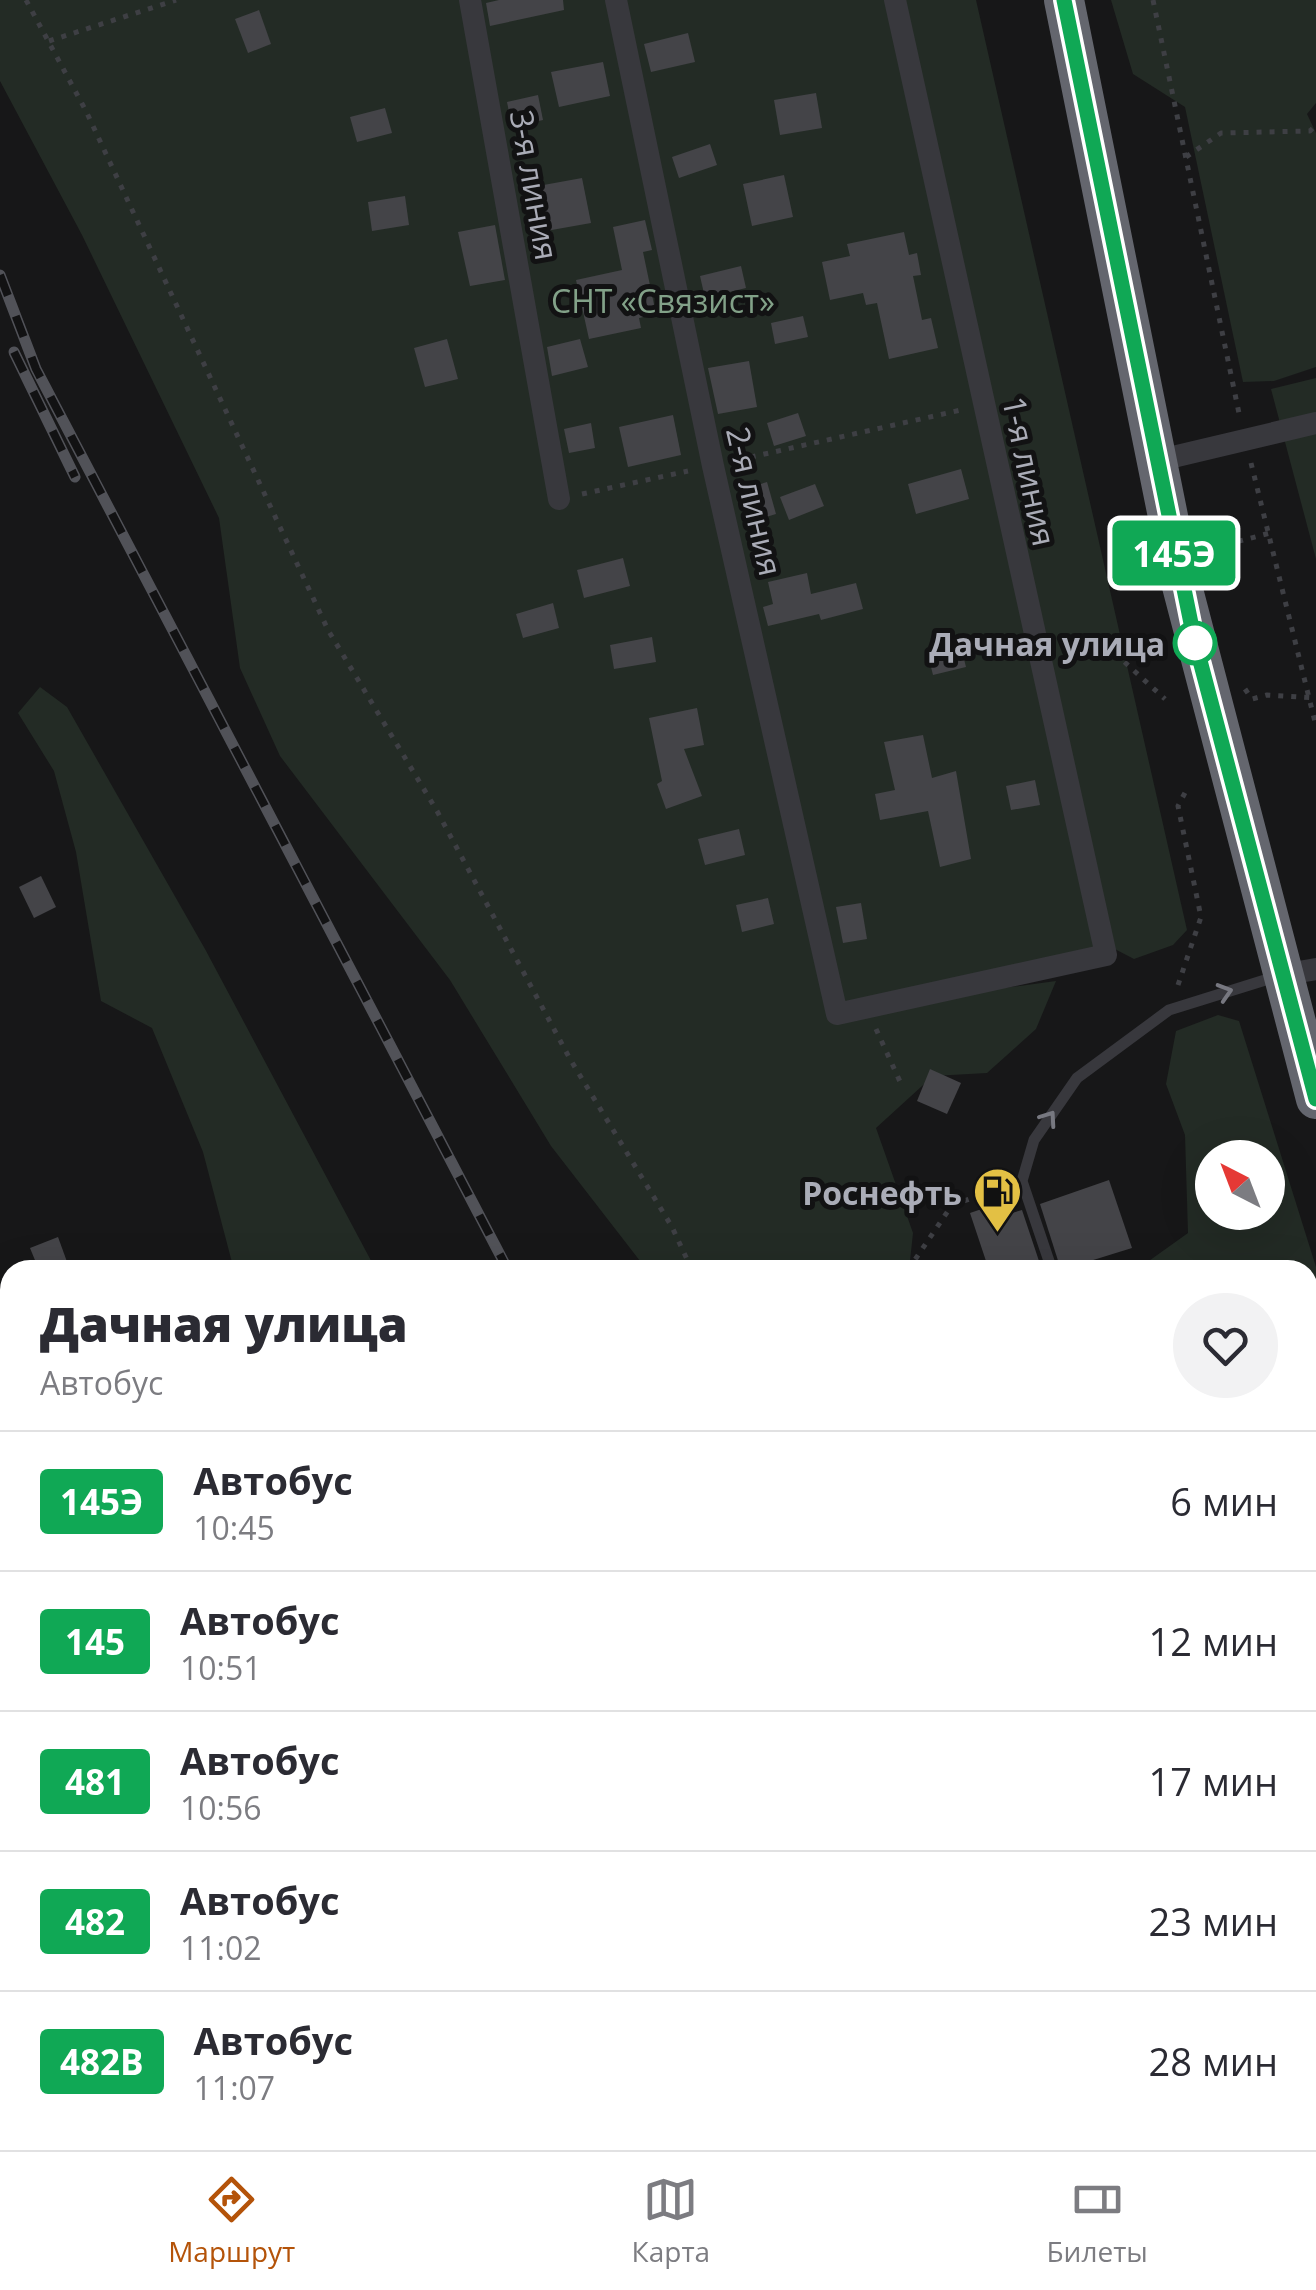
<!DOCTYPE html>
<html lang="ru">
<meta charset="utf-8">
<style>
body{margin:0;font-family:"Open Sans",sans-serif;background:#f2f2f3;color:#2b2b33;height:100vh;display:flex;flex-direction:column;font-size:38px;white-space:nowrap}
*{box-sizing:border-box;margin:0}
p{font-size:32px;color:#7c7c81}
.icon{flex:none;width:55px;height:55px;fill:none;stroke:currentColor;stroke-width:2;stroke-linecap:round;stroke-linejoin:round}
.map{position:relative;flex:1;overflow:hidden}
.drawer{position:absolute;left:0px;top:1260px;width:1318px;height:890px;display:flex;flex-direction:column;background:#fff;border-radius:30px 30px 0 0;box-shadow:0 10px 40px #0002}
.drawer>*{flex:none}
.badge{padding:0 20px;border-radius:8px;font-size:35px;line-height:65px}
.needle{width:65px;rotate:318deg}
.buttons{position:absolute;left:1195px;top:1140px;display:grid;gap:20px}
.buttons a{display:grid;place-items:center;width:90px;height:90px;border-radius:50%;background:#fff;box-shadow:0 10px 40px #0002;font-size:50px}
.map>.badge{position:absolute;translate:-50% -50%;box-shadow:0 0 0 5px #fff}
.round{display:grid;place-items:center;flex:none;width:105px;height:105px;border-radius:52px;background:#f2f2f3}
.headline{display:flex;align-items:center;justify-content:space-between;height:170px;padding:0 40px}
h1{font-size:48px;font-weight:800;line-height:75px}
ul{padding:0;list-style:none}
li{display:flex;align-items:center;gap:30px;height:140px;padding:0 40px;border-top:2px solid #e1e1e2}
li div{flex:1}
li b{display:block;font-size:38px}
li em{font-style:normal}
li .badge{min-width:110px;font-weight:700;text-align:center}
.menu{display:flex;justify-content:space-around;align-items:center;height:140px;border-top:2px solid #e1e1e2;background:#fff;font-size:28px;color:#7c7c81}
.menu a{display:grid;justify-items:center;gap:5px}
.menu .current{color:#b45309}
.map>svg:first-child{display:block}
.green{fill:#232b25;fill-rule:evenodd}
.building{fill:#444448}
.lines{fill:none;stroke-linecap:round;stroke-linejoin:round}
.path{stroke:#3e3f44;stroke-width:5;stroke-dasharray:5 8;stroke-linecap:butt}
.lane{stroke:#38383d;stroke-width:11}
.street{stroke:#38383d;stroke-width:22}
.highway{stroke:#64666e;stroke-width:40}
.rail-casing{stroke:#515258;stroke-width:11}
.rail{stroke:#121213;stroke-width:8;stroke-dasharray:22;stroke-linecap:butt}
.oneway{stroke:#777880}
.line-casing{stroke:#fff;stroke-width:22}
.line{stroke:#10a855;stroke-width:15}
.stop-dot{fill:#fff;stroke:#10a855;stroke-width:5}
.labels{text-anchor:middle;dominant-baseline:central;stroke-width:10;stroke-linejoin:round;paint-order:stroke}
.street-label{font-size:32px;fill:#aaacb7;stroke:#121213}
.park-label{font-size:32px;fill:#82a188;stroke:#121213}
.stop-label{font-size:32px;font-weight:bold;fill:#aaacb7;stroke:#121213;text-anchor:end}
.poi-label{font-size:32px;font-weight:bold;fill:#aaacb7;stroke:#121213;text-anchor:end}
</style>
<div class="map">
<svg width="1316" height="2150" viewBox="0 0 1316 2150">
<rect width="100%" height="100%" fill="#171718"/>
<g class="green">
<path d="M0,0H976L1187,930L1173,945L1134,959L1109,946L1004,988L1056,981L1036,1029L987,1073L933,1076L876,1128L913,1233L909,1270H647L551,1146L450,980L280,756L240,668L219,518L82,235L0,81Z"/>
<path d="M1111,0H1316V103L1307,114L1316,133V367L1274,381L1243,382L1185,107L1133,74Z"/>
<path d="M1316,378V559L1271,389Z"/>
<path d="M40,687L67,707L205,949L376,1270H234L203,1152L152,1028L101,1001L76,852L54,771L18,713Z"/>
<path d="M1218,1015L1239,1021L1316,1267V1391L1308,1414V1270L1139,1268L1188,1233L1185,1135L1166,1084L1176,1031ZM1212,1158H1268V1212H1212Z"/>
<path d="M1308,1602L1316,1640V1805L1308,1776Z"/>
<path d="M1308,1816L1316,1839V1951L1308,1931Z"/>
<path d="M1316,1984V2150H1190L1184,2140H1308V1986Z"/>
<path d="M871,2140H985L994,2150H879Z"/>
</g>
<g class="building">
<path d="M499,0H563L564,10L490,26L486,3Z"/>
<path d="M259,10L271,44L248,53L235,19Z"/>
<path d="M688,33L695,62L651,72L644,44Z"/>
<path d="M603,62L610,96L559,107L551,72Z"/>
<path d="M816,93L822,128L780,135L774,100Z"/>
<path d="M538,95L543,120L512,127L507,102Z"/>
<path d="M385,108L392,133L357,142L350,117Z"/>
<path d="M710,144L717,165L679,178L672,157Z"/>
<path d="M784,175L793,217L752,226L743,184Z"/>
<path d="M582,178L591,223L546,231L538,186Z"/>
<path d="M405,196L409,225L372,231L368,202Z"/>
<path d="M645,220L652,250L643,252L656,314L639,318L641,328L589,339L576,280L622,270L613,227Z"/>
<path d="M495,225L505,280L470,286L458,232Z"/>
<path d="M904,232L909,255L917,253L921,275L913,276L922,320L931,318L938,348L889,359L877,303L866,305L863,293L830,300L822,262L850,256L847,244Z"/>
<path d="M741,266L746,288L705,298L700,276Z"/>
<path d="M803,316L808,337L775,344L771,323Z"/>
<path d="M447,339L458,379L425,387L414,348Z"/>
<path d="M580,339L588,367L552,376L547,347Z"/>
<path d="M749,361L757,407L718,414L708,368Z"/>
<path d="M798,413L806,436L774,446L767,423Z"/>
<path d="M673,415L681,455L628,467L619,427Z"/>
<path d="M591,423L595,448L569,453L564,429Z"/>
<path d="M961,469L969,499L916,514L908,484Z"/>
<path d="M767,482L776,514L749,522L739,491Z"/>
<path d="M815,484L824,506L789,520L780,497Z"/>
<path d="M623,558L630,586L584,598L577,570Z"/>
<path d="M807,573L811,594L856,583L863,609L821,620L819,614L768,626L763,607L773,604L768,582Z"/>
<path d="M553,603L559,628L523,638L516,614Z"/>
<path d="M652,637L656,662L614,669L610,645Z"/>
<path d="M960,643L966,667L933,675L927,651Z"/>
<path d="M697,708L704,745L684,749L702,796L666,809L657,784L662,781L649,718Z"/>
<path d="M923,735L932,778L956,771L971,859L940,867L928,811L880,820L875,794L895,790L884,742Z"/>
<path d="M1035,780L1040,805L1011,810L1006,786Z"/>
<path d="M739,829L745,855L705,865L698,839Z"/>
<path d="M41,876L56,907L34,918L19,887Z"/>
<path d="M768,898L774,924L742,932L736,905Z"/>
<path d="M861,903L867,939L843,943L836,907Z"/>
<path d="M930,1069L961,1083L947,1114L917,1101Z"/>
<path d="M1109,1180L1132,1248L1061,1270L1040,1204Z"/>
<path d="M1005,1201L1009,1214L1022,1210L1042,1270H989L970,1213Z"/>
<path d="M58,1237L70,1270H39L30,1248Z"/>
</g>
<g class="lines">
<g class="path">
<path d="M26,0L86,111L328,630L437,811L570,1059L672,1227L692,1270"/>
<path d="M1153,0L1240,418"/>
<path d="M49,41L176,0"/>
<path d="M1186,157L1221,133L1310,131L1316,125"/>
<path d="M738,460L961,410"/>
<path d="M1251,463L1316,726"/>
<path d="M582,494L688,471"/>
<path d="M1213,548L1270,533"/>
<path d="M1067,659L1108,647L1165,699"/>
<path d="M1245,689L1252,699L1267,695L1316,698"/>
<path d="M1178,985L1201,917L1178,806L1188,787"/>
<path d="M876,1029L902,1086"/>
<path d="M908,1270L952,1205L1002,1188"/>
</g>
<g class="lane">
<path d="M1052,1270L1022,1181L1034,1140L1077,1078L1169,1010L1278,976"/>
<path d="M1308,1461L1316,1445"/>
</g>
<g class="street">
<path d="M470,0L559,499"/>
<path d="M616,0L713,466L837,1014L1106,955L895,0"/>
<path d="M1156,461L1316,423"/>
<path d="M1281,975L1316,969"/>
<path d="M0,1365L10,1380"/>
<path d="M0,1756L10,1748"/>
<path d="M579,2140L586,2150"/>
</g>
<path class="highway" d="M1064,0L1182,586L1316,1099"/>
<defs>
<g id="rail">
<path d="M0,275L36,369L508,1270"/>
<path d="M14,352L75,477"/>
<path d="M1106,2140L1113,2150"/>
<path d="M1134,2140L1142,2150"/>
</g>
</defs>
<use href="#rail" class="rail-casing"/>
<use href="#rail" class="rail"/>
</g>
<defs><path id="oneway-chevron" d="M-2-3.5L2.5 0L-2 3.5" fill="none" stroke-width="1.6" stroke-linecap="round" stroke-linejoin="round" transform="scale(2.5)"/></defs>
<g class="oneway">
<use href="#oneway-chevron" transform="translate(1225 992) rotate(-17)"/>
<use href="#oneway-chevron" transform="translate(1049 1118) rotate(-55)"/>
</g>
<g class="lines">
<defs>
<path id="line" d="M1064,0L1194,638L1316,1099"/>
</defs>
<use href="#line" class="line-casing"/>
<use href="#line" class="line"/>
</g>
<defs>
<symbol id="fuel-pin" viewBox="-11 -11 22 30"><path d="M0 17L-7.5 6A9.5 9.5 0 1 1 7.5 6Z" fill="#e3c044" stroke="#121213"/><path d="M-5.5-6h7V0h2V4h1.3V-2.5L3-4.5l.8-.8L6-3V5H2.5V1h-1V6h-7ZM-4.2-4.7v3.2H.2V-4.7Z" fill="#111"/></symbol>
</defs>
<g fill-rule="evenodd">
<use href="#fuel-pin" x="970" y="1164" width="55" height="75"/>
</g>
<circle class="stop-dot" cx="1195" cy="643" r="20"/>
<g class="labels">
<g class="street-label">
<text transform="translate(535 185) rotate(80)">3-я линия</text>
<text transform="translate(1030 471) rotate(78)">1-я линия</text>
<text transform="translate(755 501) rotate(77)">2-я линия</text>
</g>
<g class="park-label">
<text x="663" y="300">СНТ «Связист»</text>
</g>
<g class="stop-label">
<text x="1165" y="643">Дачная улица</text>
</g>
<g class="poi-label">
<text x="962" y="1192">Роснефть</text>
</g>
</g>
</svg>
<div class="buttons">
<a><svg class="needle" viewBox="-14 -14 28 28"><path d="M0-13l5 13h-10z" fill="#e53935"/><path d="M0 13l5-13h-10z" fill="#7c7c81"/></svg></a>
</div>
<b class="badge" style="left:1174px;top:553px;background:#10a855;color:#fff">145Э</b>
<section class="drawer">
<div class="headline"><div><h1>Дачная улица</h1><p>Автобус</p></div><a class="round"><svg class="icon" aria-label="heart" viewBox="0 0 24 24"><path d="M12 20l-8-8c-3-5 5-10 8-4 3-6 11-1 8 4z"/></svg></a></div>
<ul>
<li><span class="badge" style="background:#10a855;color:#fff">145Э</span><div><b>Автобус</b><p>10:45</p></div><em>6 мин</em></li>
<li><span class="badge" style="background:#10a855;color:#fff">145</span><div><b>Автобус</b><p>10:51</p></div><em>12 мин</em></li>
<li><span class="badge" style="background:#10a855;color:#fff">481</span><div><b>Автобус</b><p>10:56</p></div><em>17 мин</em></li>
<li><span class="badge" style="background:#10a855;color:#fff">482</span><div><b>Автобус</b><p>11:02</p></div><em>23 мин</em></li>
<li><span class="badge" style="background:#10a855;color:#fff">482В</span><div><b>Автобус</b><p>11:07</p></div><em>28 мин</em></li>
</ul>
</section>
</div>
<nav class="menu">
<a class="current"><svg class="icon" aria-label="directions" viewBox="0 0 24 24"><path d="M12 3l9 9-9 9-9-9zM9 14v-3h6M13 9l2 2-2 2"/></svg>Маршрут</a>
<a><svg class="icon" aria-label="map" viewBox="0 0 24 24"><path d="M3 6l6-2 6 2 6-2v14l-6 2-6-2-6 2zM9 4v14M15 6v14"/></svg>Карта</a>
<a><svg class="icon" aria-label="tickets" viewBox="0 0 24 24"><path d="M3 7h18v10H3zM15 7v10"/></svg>Билеты</a>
</nav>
